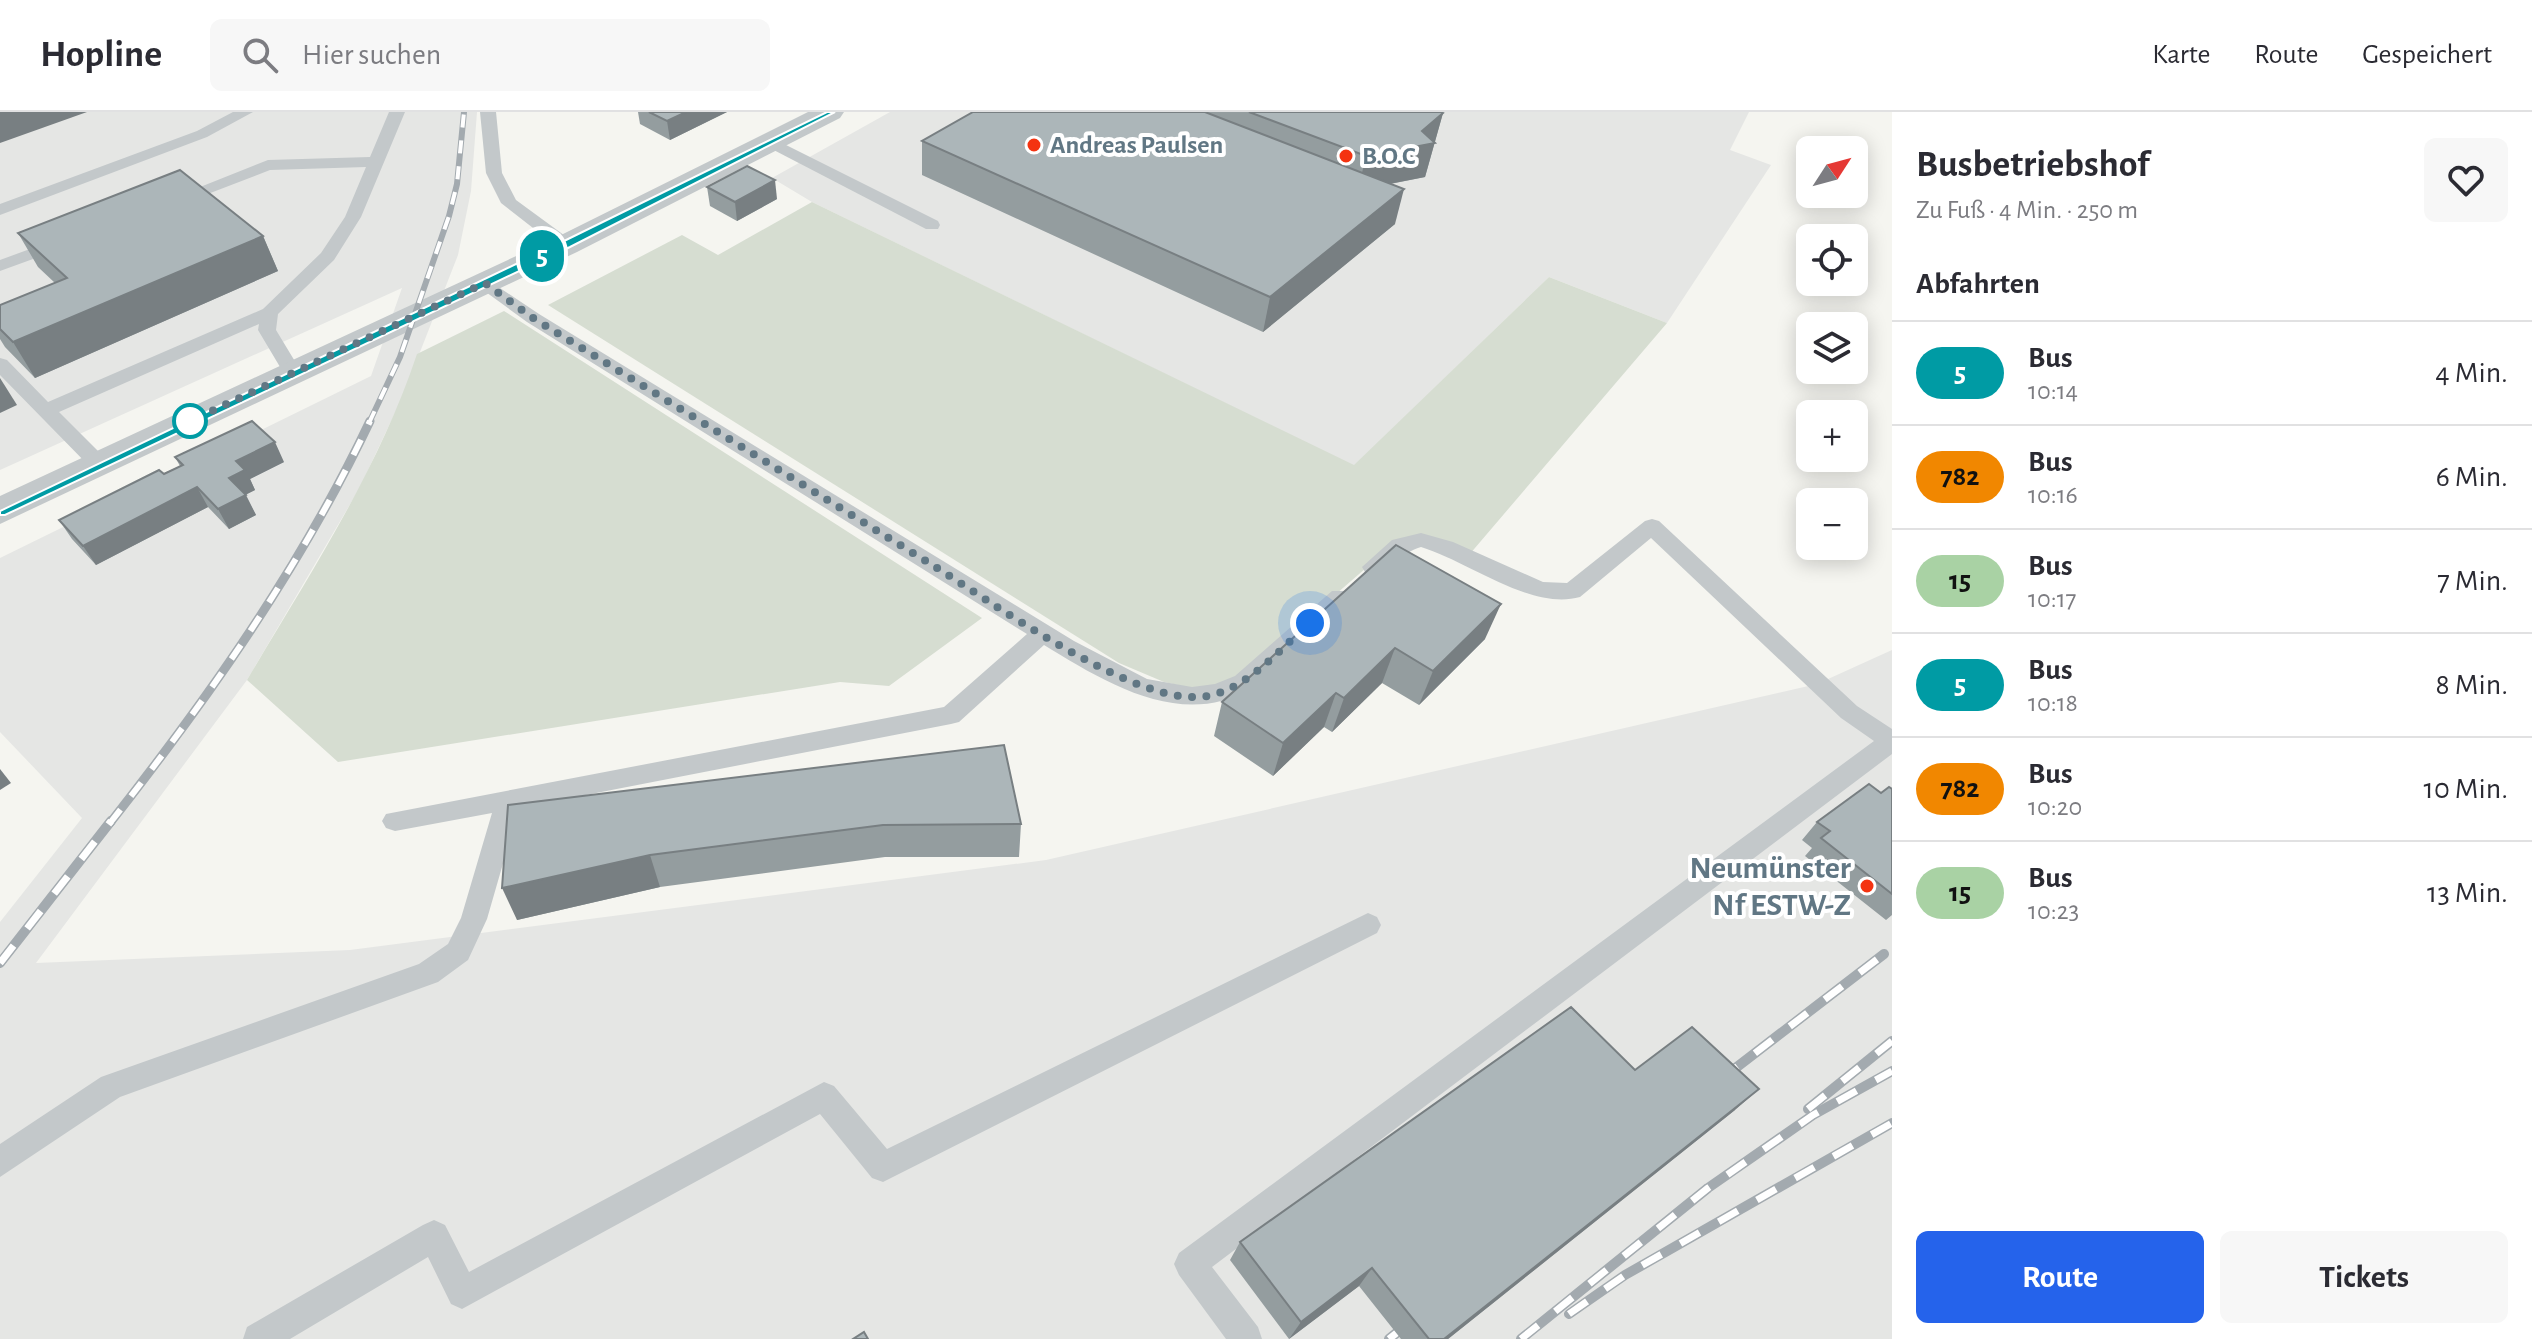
<!DOCTYPE html>
<html lang="de">
<meta charset="utf-8">
<style>
body{margin:0;font-family:"Alegreya Sans",sans-serif;background:#f7f7f7;color:#2b2b33;height:100vh;display:flex;flex-direction:column;font-size:30px;white-space:nowrap}
*{box-sizing:border-box;margin:0}
p{font-size:26px;color:#7c7c81}
.icon{flex:none;width:44px;height:44px;fill:none;stroke:currentColor;stroke-width:2;stroke-linecap:round;stroke-linejoin:round}
.map{position:relative;flex:1;overflow:hidden}
.drawer{display:flex;flex-direction:column;background:#fff;width:640px}
.drawer>*{flex:none}
.badge{padding:0 16px;border-radius:26px;font-size:28px;line-height:52px}
.needle{width:52px;rotate:54deg}
.controls{position:absolute;left:1796px;top:24px;display:grid;gap:16px}
.controls a{display:grid;place-items:center;width:72px;height:72px;border-radius:12px;background:#fff;box-shadow:0 4px 20px #0003;font-size:40px}
.you{position:absolute;width:40px;height:40px;margin:-20px;border:6px solid #fff;border-radius:50%;background:#1a73e8;box-shadow:0 0 0 12px #1a73e833}
.map>.badge{position:absolute;translate:-50% -50%;box-shadow:0 0 0 4px #fff}
h2{padding:0 24px;font-size:30px;line-height:72px}
.round{display:grid;place-items:center;flex:none;width:84px;height:84px;border-radius:12px;background:#f7f7f7}
.summary{display:flex;align-items:center;justify-content:space-between;height:136px;padding:0 24px}
h1{font-size:38px;font-weight:700;line-height:60px}
.action{display:flex;gap:16px;margin-top:auto;padding:16px 24px}
.action a{flex:1;height:92px;border-radius:12px;background:#2563eb;color:#fff;font-size:32px;font-weight:700;line-height:92px;text-align:center}
.action a+a{background:#f7f7f7;color:#2b2b33}
ul{padding:0;list-style:none}
li{display:flex;align-items:center;gap:24px;height:104px;padding:0 24px;border-top:2px solid #e1e1e2}
li div{flex:1}
li b{display:block;font-size:30px}
li em{font-style:normal}
li .badge{min-width:88px;font-weight:700;text-align:center}
header{display:flex;align-items:center;gap:48px;box-sizing:border-box;height:112px;padding:0 40px;background:#fff;border-bottom:2px solid #e1e1e2}
header strong{font-size:38px}
nav{display:flex;gap:44px;margin-inline-start:auto;font-size:28px}
.search{width:560px;height:72px;background:#f7f7f7;display:flex;align-items:center;gap:20px;box-sizing:border-box;padding:0 28px;border-radius:12px;color:#7c7c81;font-size:30px}
main{display:flex;flex:1;min-height:0}
.map>svg:first-child{display:block}
.built{fill:#e5e6e4}
.green{fill:#d6ddd1}
.lines{fill:none;stroke-linecap:round;stroke-linejoin:round}
.service{fill:#c3c8ca;fill-rule:evenodd}
.tertiary{fill:#c3c8ca;fill-rule:evenodd}
.rail-far2-casing{stroke:#a3aaaf;stroke-width:6}
.rail-far1-casing{stroke:#a3aaaf;stroke-width:9}
.rail-casing{stroke:#a3aaaf;stroke-width:10}
.rail-far2{stroke:#fff;stroke-width:4;stroke-dasharray:13;stroke-linecap:butt}
.rail-far1{stroke:#fff;stroke-width:6;stroke-dasharray:17;stroke-linecap:butt}
.rail{stroke:#fff;stroke-width:7;stroke-dasharray:22;stroke-linecap:butt}
.wall{fill:#949d9f}
.shaded-wall{fill:#787f82}
.building{fill:#acb6b9;stroke:#787f82;stroke-width:2}
.line{fill:#009ba4;stroke:#fff;stroke-width:2}
.walk{stroke:#617784;stroke-width:8;stroke-dasharray:0 14.4}
.poi-dot{fill:#f43311;stroke:#fff;stroke-width:3}
.stop-dot{fill:#fff;stroke:#009ba4;stroke-width:4}
.labels{text-anchor:middle;dominant-baseline:central;stroke-width:8;stroke-linejoin:round;paint-order:stroke}
.far-poi-label{font-size:26px;font-weight:bold;fill:#617784;stroke:#fff;text-anchor:start}
.poi-label{font-size:32px;font-weight:bold;fill:#617784;stroke:#fff;text-anchor:end}
</style>
<header>
<strong>Hopline</strong>
<div class="search"><svg class="icon" aria-label="search" viewBox="0 0 24 24"><circle cx="10" cy="10" r="6"/><path d="M15 15l6 6"/></svg>Hier suchen</div>
<nav><a>Karte</a><a>Route</a><a>Gespeichert</a></nav>
</header>
<main>
<div class="map">
<svg width="1892" height="1227" viewBox="0 0 1892 1227">
<rect width="100%" height="100%" fill="#f5f5f0"/>
<g class="built">
<path d="M0,0H477L471,79L458,143L402,286L359,377L247,568L36,851L350,838L1046,748L1817,572L1892,538V1227H0V810L82,706L0,620V446L371,264L402,176L0,358Z"/>
<path d="M890,0H1749L1730,38L1771,53L1667,211L1549,165L1354,354L812,90L772,66Z"/>
</g>
<g class="green">
<path d="M812,90L1354,353L1549,165L1667,211L1469,443L1396,430L1238,567L1205,579L1164,570L1119,551L548,193L682,123L718,143Z"/>
<path d="M504,199L982,506L889,574L840,570L338,650L247,568C309,463 378,359 417,242Z"/>
</g>
<g class="lines">
<g class="service">
<path d="M233,0H253L207,25L0,103V92L197,19Z"/>
<path d="M389,0H405L361,105L334,148L278,202L276,218L302,261L300,265H286L258,218L259,212L59,300L106,347L109,352L106,357H92L0,263V246L7,248L48,290L263,197L321,141L345,105L366,55L270,58L179,93H167L165,89L268,48L370,45Z"/>
<path d="M480,0H496L502,61L516,88L572,129L575,133L572,137H560L501,91L486,61Z"/>
<path d="M772,26L938,109L940,113L938,117H926L766,34V28Z"/>
<path d="M60,126L66,127L69,131L66,135L0,159V148Z"/>
<path d="M485,166L539,202L1074,529L1147,567L1192,575L1215,572L1235,564L1332,479H1348L1351,485C1339,506 1311,524 1292,540C1279,551 1266,567 1251,576C1182,619 1103,569 1044,533L959,610L951,612L519,696L487,807L468,848L438,870L120,985L0,1065V1032L101,965L419,852L448,832L461,806L492,701L395,719L386,716L382,709L386,702L944,595L1027,522L527,210L479,175L476,171L479,167Z"/>
<path d="M1652,407L1659,409L1857,594L1892,617V642L1212,1155L1258,1215L1262,1227H1226L1179,1163L1174,1152L1179,1141L1874,629L1841,606L1651,426L1580,485C1531,499 1468,449 1421,435C1398,441 1385,466 1365,460L1362,455L1392,428L1421,421L1453,430L1543,470L1567,471L1645,409Z"/>
<path d="M1368,801L1377,805L1381,813L1377,821L883,1070L872,1066L820,1002L462,1197L451,1192L428,1145L290,1227H243L247,1215L423,1113L434,1108L445,1113L469,1160L824,970L834,974L887,1037Z"/>
</g>
<path class="tertiary" d="M808,0H844L840,6L577,140L0,412V384L555,126Z"/>
<defs>
<path id="rail-far2" d="M369,311L400,245L449,104L457,72L464,0"/>
<path id="rail-far1" d="M110,711C209,585 301,455 370,309"/>
<g id="rail">
<path d="M0,851L111,709"/>
<path d="M1720,968L1884,842"/>
<path d="M1808,997L1892,929"/>
<path d="M1569,1202L1625,1163L1892,1011"/>
<path d="M1389,1227L1414,1207"/>
<path d="M1521,1227L1708,1076L1813,1003L1892,959"/>
</g>
</defs>
<use href="#rail-far2" class="rail-far2-casing"/>
<use href="#rail-far1" class="rail-far1-casing"/>
<use href="#rail" class="rail-casing"/>
<use href="#rail-far2" class="rail-far2"/>
<use href="#rail-far1" class="rail-far1"/>
<use href="#rail" class="rail"/>
</g>
<g class="wall">
<path d="M638,0H727L670,28L640,12Z"/>
<path d="M973,0H1441L1443,1L1425,65L1390,72L1395,112L1263,220L922,63V29Z"/>
<path d="M707,75L777,87L737,109L710,94Z"/>
<path d="M18,121L263,124L278,159L35,266L5,235L0,227V193L55,171L38,155Z"/>
<path d="M175,345L284,350L250,367L255,378L245,383L256,403L229,417L208,395L96,453L72,427L59,408L180,354Z"/>
<path d="M1396,433L1485,527L1419,593L1382,571L1332,620L1324,615L1273,664L1214,624L1222,590Z"/>
<path d="M1892,677V803L1886,808L1805,744L1812,736L1802,728L1817,710Z"/>
<path d="M508,693L1021,712L1019,745H885L660,775L517,808Z"/>
<path d="M1635,958L1735,998L1448,1227H1401L1359,1174L1289,1227L1230,1148L1240,1130Z"/>
</g>
<g class="shaded-wall">
<path d="M0,0H87L0,31Z"/>
<path d="M686,0H727L670,28L667,9Z"/>
<path d="M1443,1L1425,65L1358,78L1366,44L1422,19Z"/>
<path d="M775,68L777,87L737,109L735,90Z"/>
<path d="M1404,77L1395,112L1263,220L1270,185Z"/>
<path d="M263,124L278,159L35,266L13,230Z"/>
<path d="M0,266L17,293L0,301Z"/>
<path d="M275,330L284,350L250,367L255,378L239,386L229,366L236,349Z"/>
<path d="M197,375L208,395L96,453L83,434Z"/>
<path d="M246,383L256,403L229,417L218,397Z"/>
<path d="M1501,492L1485,527L1419,593L1433,559Z"/>
<path d="M1395,536L1382,571L1332,620L1344,586Z"/>
<path d="M1336,581L1324,615L1273,664L1283,631Z"/>
<path d="M0,657L11,671L0,678Z"/>
<path d="M650,743L660,775L517,808L502,776Z"/>
<path d="M1759,977L1735,998L1448,1227H1444Z"/>
<path d="M1372,1156L1359,1174L1289,1227L1301,1210Z"/>
</g>
<g class="building">
<path d="M649,0H686L667,9Z"/>
<path d="M973,0H1205L1404,77L1270,185L922,29Z"/>
<path d="M1249,0H1441L1443,1L1422,19L1435,31L1366,44Z"/>
<path d="M747,54L775,68L735,90L707,75Z"/>
<path d="M180,58L263,124L13,230L0,217V193L67,166L18,121Z"/>
<path d="M252,309L275,330L236,349L245,358L229,366L246,383L218,397L197,375L83,434L59,408L159,358L164,362L183,353L175,345Z"/>
<path d="M1396,433L1501,492L1433,559L1395,536L1344,586L1336,581L1283,631L1222,590Z"/>
<path d="M1004,633L1021,712L883,713L650,743L502,776L508,693Z"/>
<path d="M1869,672L1881,681L1889,675L1892,677V782L1821,726L1830,719L1817,710Z"/>
<path d="M1571,895L1635,958L1692,915L1759,977L1444,1227H1429L1372,1156L1301,1210L1240,1130Z"/>
<path d="M864,1220L868,1227H853Z"/>
</g>
<path class="line" d="M827,0H835L570,135L5,403H0V399L562,130Z"/>
<g class="lines">
<path class="walk" d="M190,309L182,313L485,171L533,206C665,287 797,369 929,451C992,490 1119,582 1190,585C1239,588 1276,540 1310,511"/>
</g>
<g class="poi-dot">
<circle cx="1034" cy="33" r="8"/>
<circle cx="1346" cy="44" r="8"/>
<circle cx="1867" cy="774" r="8"/>
</g>
<circle class="stop-dot" cx="190" cy="309" r="16"/>
<g class="labels">
<g class="far-poi-label">
<text x="1050" y="33">Andreas Paulsen</text>
<text x="1362" y="44">B.O.C</text>
</g>
<g class="poi-label">
<text x="1851" y="756">Neumünster<tspan x="1851" dy="37">Nf ESTW-Z</tspan></text>
</g>
</g>
</svg>
<div class="controls">
<a><svg class="needle" viewBox="-14 -14 28 28"><path d="M0-13l5 13h-10z" fill="#e53935"/><path d="M0 13l5-13h-10z" fill="#7c7c81"/></svg></a>
<a><svg class="icon" aria-label="locate" viewBox="0 0 24 24"><circle cx="12" cy="12" r="6"/><path d="M12 2v4M12 18v4M2 12h4M18 12h4"/></svg></a>
<a><svg class="icon" aria-label="layers" viewBox="0 0 24 24"><path d="M12 4l9 5-9 5-9-5zM3 14l9 5 9-5"/></svg></a>
<a>+</a>
<a>−</a>
</div>
<div class="you" style="left:1310px;top:511px"></div>
<b class="badge" style="left:542px;top:144px;background:#009ba4;color:#fff">5</b>
</div>
<section class="drawer">
<div class="summary"><div><h1>Busbetriebshof</h1><p>Zu Fuß · 4 Min. · 250 m</p></div><a class="round"><svg class="icon" aria-label="heart" viewBox="0 0 24 24"><path d="M12 20l-8-8c-3-5 5-10 8-4 3-6 11-1 8 4z"/></svg></a></div>
<h2>Abfahrten</h2>
<ul>
<li><span class="badge" style="background:#009ba4;color:#fff">5</span><div><b>Bus</b><p>10:14</p></div><em>4 Min.</em></li>
<li><span class="badge" style="background:#f18700;color:#111">782</span><div><b>Bus</b><p>10:16</p></div><em>6 Min.</em></li>
<li><span class="badge" style="background:#a9d2a4;color:#111">15</span><div><b>Bus</b><p>10:17</p></div><em>7 Min.</em></li>
<li><span class="badge" style="background:#009ba4;color:#fff">5</span><div><b>Bus</b><p>10:18</p></div><em>8 Min.</em></li>
<li><span class="badge" style="background:#f18700;color:#111">782</span><div><b>Bus</b><p>10:20</p></div><em>10 Min.</em></li>
<li><span class="badge" style="background:#a9d2a4;color:#111">15</span><div><b>Bus</b><p>10:23</p></div><em>13 Min.</em></li>
</ul>
<div class="action"><a>Route</a><a>Tickets</a></div>
</section>
</main>
